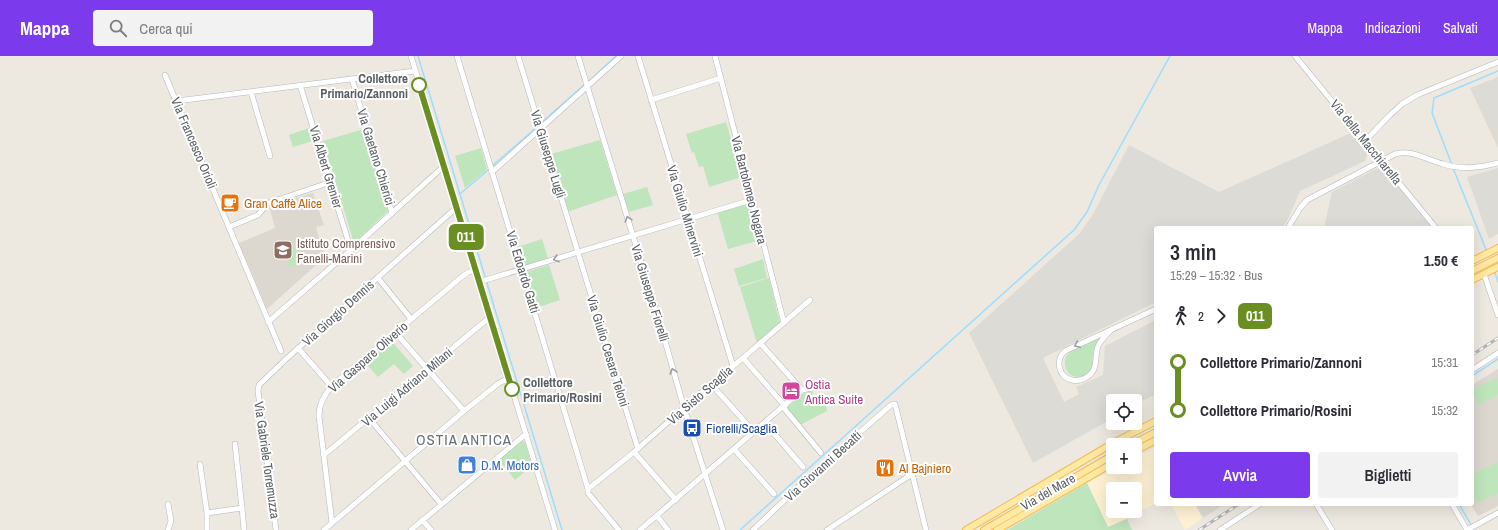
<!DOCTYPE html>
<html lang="it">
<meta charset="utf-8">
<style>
body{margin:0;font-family:"Archivo Narrow",sans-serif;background:#f2f2f3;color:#2b2b33;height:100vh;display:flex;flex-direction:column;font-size:15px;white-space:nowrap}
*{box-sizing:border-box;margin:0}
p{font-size:13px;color:#7c7c81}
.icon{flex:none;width:22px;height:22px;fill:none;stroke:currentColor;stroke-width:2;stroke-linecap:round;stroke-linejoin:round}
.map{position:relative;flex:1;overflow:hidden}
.details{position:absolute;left:1154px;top:170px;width:320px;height:280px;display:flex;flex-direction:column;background:#fff;border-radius:4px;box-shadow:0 4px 16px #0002}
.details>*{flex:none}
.badge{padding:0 8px;border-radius:6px;font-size:14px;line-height:26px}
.controls{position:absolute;left:1106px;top:338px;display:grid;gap:8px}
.controls a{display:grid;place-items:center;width:36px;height:36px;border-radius:4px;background:#fff;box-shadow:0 4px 16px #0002;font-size:20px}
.map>.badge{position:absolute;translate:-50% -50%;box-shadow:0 0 0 2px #fff}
.legs{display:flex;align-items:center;gap:6px;height:44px;padding:0 16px;font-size:13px}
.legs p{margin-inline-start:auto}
.summary{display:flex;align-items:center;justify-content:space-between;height:68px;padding:0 16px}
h1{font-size:22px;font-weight:600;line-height:30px}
.primary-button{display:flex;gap:8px;margin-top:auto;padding:8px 16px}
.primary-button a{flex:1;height:46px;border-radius:4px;background:#7c3aed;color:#fff;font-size:16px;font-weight:600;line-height:46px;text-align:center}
.primary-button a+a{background:#f2f2f3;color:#2b2b33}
ul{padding:0 16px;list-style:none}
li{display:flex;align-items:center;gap:14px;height:48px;font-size:15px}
li i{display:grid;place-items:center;width:6px;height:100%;margin:0 5px;background:currentColor}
li i::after{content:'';width:10px;height:10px;margin:-5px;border:3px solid;border-radius:50%;background:#fff}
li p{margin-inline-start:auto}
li:first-child i{background:linear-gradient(#0000 50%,currentColor 0)}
li:last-child i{background:linear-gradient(currentColor 50%,#0000 0)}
header{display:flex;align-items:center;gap:24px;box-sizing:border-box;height:56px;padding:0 20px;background:#7c3aed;color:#fff}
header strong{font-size:19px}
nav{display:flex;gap:22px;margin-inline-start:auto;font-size:14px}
.search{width:280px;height:36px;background:#f2f2f3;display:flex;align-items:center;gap:10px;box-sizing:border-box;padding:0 14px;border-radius:4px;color:#7c7c81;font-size:15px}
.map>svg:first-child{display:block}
.commercial{fill:#fef1d4;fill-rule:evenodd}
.industrial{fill:#dddbd5}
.education{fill:#ddd8cf}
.green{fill:#bfe5bc}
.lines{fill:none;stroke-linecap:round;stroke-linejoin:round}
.stream{stroke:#9edcff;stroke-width:1.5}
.minor-casing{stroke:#b3b7bc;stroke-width:6}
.major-casing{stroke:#f3ba53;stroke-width:8}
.minor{stroke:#fff;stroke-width:5}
.major{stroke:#ffe9a3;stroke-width:6}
.rail-casing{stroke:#b2b3b3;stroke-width:3}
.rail{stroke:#fff;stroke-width:1.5;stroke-dasharray:4.5;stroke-linecap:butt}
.oneway{stroke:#9b9ea1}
.line-1-casing{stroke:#fff;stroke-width:9}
.line-1{stroke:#6b8e23;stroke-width:6}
.stop-1-dot{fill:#fff;stroke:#6b8e23;stroke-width:2}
.labels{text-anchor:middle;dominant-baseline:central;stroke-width:4;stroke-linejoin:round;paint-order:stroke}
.stop-label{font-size:13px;font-weight:bold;fill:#595e62;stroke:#fff;text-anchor:end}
.street-label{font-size:13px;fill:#595e62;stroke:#fff}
.food-label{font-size:13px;fill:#c56008;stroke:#fff;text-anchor:start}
.education-label{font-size:13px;fill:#785e54;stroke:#fff;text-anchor:start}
.hotel-label{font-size:13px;fill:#b23c85;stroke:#fff;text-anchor:start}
.transit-label{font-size:13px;fill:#164399;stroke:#fff;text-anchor:start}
.shop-label{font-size:13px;fill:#366cbe;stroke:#fff;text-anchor:start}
.quarter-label{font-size:15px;letter-spacing:1px;fill:#6a7074;stroke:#fff}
</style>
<header>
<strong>Mappa</strong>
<div class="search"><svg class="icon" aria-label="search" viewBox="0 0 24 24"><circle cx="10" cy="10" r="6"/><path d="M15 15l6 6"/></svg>Cerca qui</div>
<nav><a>Mappa</a><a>Indicazioni</a><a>Salvati</a></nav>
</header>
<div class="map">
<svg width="1498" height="474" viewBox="0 0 1498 474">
<rect width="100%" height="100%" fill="#ede9e0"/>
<g class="commercial">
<path d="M1156,391V447L1127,463L1108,471L1087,427L1118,411H1135V402ZM1113,433H1135V455H1113Z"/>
<path d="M1171,448H1195L1203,462L1185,474Z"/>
</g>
<g class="industrial">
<path d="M1498,21V92L1470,32Z"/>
<path d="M1353,76L1368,95L1365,105L1300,135L1288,163L1282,172H1156V246L1043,302L1064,346L1079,338L1076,331L1103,319L1105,290L1156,264V338L1135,349V345H1113V362L1033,407L969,277L1079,178L1092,160L1129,89L1219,136Z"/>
<path d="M1381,110L1432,172H1324L1332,136Z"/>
<path d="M1498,112V178L1489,183L1467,121Z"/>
<path d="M1195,448H1225L1203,462Z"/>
</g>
<g class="education">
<path d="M313,137L324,169L316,171L325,201L267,253L239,187L275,172L269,150Z"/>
<path d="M1498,313V450L1478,460L1471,448H1472V329Z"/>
</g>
<g class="green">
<path d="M726,66L742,121L709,131L703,110L699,111L694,96L692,97L686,78Z"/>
<path d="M309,72L313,85L293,91L289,79Z"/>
<path d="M364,73L388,155L354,187L323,85Z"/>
<path d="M600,84L617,139L567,156L551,98Z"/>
<path d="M481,92L487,113L465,132L455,100Z"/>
<path d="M647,131L653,149L629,156L623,138Z"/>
<path d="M749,147L761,184L728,193L717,155Z"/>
<path d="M542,183L548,202L523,210L517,191Z"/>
<path d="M294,189L300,208L290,211L284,192Z"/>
<path d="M763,203L767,222L739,230L734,213Z"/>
<path d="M549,209L560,244L536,252L525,216Z"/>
<path d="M769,222L780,267L757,287L740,231Z"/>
<path d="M1102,280C1099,283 1097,287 1095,291C1091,300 1096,313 1085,319C1069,328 1057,305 1071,295Z"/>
<path d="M390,283L413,310L404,318L394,308L378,321L364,305Z"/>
<path d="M1498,321V339L1478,349L1472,337V334Z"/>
<path d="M812,335L813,341L825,340L827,355L800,369L787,352L802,338Z"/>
<path d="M521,385L525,386L532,410L515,424L498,403Z"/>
<path d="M1498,406V437L1476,447L1472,438V418Z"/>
<path d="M1087,427L1108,471L1127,463L1132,474H1007Z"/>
</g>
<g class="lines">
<g class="stream">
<path d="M418,0L562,474"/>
<path d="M588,26L616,0"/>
<path d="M540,68L585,28"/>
<path d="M1452,109L1432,57L1434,42L1498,15"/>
<path d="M492,110L537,71"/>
<path d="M1453,112L1487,196"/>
<path d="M460,138L489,113"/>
<path d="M1494,214L1498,226"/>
<path d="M1472,320L1498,303"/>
<path d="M1459,448L1474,474"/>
<path d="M740,474L1074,174L1087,156L1099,129L1170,0"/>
</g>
<defs>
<g id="minor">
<path d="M411,0L555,474"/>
<path d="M457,0L588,433V437L619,474"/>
<path d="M518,0L638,393"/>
<path d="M578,0L663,278L684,352L723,474"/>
<path d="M638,0L733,310"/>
<path d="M715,0L784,267"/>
<path d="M1295,0L1436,172"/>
<path d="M165,19L281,295"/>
<path d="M352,23L392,157"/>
<path d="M300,29L351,194"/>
<path d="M251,36L270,100"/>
<path d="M651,44L721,22"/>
<path d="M177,45L415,15"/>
<path d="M1365,85L1389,60L1402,48L1417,39L1498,6"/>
<path d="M492,116L621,0"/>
<path d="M229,171L258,159L268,147L331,126"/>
<path d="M1288,172L1300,152L1307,144L1395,98C1412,93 1427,104 1443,108C1462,114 1479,112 1498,107"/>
<path d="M1484,218L1498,259"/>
<path d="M378,222L411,263"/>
<path d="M479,226L751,144"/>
<path d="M268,266L351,194L444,110"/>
<path d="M1112,273C1107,278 1101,284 1098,290C1094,301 1099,314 1087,321C1083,324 1077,325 1072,324C1058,321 1055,303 1065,295L1156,253"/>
<path d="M395,276L464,355"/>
<path d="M760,287L802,334"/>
<path d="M298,292L331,330"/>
<path d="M743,302L785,350"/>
<path d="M1472,314L1498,297"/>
<path d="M711,328L754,376"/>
<path d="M783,351L821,397"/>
<path d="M369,362L441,448"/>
<path d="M765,367L803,411"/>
<path d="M235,388L242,452L244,474"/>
<path d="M734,393L774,438"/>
<path d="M634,396L676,444"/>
<path d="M324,399L490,261"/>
<path d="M200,408L207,457V474"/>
<path d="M588,433L634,396L711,328L743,302L810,244"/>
<path d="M1316,448L1332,474"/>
<path d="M1452,448L1467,474"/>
<path d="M207,457L242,452"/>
<path d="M657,460L668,474"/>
<path d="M422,464L431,474"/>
<path d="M332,467L319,360C319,347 325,337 334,328L464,219L469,216L476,215"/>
<path d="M168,474L171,465L168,448"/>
<path d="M276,474L258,335L259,329L285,304L457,151"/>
<path d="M324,474L464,355L499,327L509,322"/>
<path d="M411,474L526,378"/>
<path d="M640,474L802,334L822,330"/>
<path d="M753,474L810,420L891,349L895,348L926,474"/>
<path d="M827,474L912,418"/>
<path d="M1220,474L1260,448"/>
<path d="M1467,474L1498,457"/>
</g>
<g id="major">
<path d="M1472,205L1498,192"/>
<path d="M1472,215L1498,202"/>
<path d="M1472,224L1498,211"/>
<path d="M1131,389L1156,376"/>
<path d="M1135,395L1156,384"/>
<path d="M966,474L1115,386L1156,365"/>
<path d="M984,474L1113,399"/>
<path d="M997,474L1113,407"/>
</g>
</defs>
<use href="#minor" class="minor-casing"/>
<use href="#major" class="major-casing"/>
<use href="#minor" class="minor"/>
<use href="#major" class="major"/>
<defs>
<g id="rail">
<path d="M1472,299L1498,282"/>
<path d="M1199,474L1239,448"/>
</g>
</defs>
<use href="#rail" class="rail-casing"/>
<use href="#rail" class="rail"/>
</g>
<defs><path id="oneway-chevron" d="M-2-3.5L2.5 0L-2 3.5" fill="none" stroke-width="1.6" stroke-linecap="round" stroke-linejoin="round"/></defs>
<g class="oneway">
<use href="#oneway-chevron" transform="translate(628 163) rotate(-107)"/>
<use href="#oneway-chevron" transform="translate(556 203) rotate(162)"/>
<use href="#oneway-chevron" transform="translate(1077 289) rotate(155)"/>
<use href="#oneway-chevron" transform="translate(673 315) rotate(-106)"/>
</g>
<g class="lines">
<defs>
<path id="line-1" d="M419,29L512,333"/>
</defs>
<use href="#line-1" class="line-1-casing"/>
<use href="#line-1" class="line-1"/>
</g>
<defs>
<symbol id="cafe-square" viewBox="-11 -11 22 22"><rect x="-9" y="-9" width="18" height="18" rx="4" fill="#e8710a" stroke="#fff"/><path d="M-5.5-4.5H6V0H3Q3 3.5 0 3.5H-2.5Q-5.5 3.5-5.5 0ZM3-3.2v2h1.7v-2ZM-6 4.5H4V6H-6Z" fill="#fff"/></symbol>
<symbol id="school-square" viewBox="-11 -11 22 22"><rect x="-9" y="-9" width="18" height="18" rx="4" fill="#8d6e63" stroke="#fff"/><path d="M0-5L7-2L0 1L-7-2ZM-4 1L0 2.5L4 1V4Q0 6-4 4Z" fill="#fff"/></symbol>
<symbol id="hotel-square" viewBox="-11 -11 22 22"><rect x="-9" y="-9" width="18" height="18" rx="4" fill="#d1479c" stroke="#fff"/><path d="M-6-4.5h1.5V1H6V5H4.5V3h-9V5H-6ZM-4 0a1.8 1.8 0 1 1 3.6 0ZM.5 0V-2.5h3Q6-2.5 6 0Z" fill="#fff"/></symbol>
<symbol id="bus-square" viewBox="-11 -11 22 22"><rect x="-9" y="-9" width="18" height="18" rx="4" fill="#1a4fb4" stroke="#fff"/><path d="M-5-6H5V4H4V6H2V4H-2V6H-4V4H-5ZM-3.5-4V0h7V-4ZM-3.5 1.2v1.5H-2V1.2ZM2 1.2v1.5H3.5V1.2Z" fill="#fff"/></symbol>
<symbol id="shop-square" viewBox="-11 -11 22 22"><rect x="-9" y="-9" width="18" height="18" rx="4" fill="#3f7fe0" stroke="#fff"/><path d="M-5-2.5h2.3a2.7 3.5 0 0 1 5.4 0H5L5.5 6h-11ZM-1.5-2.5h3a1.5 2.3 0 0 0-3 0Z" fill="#fff"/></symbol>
<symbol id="restaurant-square" viewBox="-11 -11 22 22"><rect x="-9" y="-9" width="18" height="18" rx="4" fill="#e8710a" stroke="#fff"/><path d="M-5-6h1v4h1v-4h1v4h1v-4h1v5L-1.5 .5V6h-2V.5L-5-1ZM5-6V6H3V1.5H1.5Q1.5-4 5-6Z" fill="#fff"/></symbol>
</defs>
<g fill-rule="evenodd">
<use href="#cafe-square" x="219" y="136" width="22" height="22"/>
<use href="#school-square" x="272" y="183" width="22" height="22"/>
<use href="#hotel-square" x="780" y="324" width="22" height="22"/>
<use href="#bus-square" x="681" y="361" width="22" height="22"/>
<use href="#shop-square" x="456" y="398" width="22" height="22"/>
<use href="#restaurant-square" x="874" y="401" width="22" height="22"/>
</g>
<g class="stop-1-dot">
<circle cx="419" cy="29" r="7"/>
<circle cx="512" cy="333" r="7"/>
</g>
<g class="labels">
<g class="stop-label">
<text x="408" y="22">Collettore<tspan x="408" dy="15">Primario/Zannoni</tspan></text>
<text x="523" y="326" text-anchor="start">Collettore<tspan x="523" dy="15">Primario/Rosini</tspan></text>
</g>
<g class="street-label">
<text transform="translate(1366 86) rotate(51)">Via della Macchiarella</text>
<text transform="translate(194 87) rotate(67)">Via Francesco Orioli</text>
<text transform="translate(548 98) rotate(73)">Via Giuseppe Lugli</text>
<text transform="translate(376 101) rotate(73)">Via Gaetano Chierici</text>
<text transform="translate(326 111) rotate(73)">Via Albert Grenier</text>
<text transform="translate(749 134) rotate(76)">Via Bartolomeo Nogara</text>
<text transform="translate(685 155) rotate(73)">Via Giulio Minervini</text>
<text transform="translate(523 216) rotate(73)">Via Edoardo Gatti</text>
<text transform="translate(650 237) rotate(73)">Via Giuseppe Fiorelli</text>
<text transform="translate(338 257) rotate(-42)">Via Giorgio Dennis</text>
<text transform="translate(608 295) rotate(73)">Via Giulio Cesare Teloni</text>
<text transform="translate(368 301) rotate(-41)">Via Gaspare Oliverio</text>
<text transform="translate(407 331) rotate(-40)">Via Luigi Adriano Milani</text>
<text transform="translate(700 339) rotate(-41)">Via Sisto Scaglia</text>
<text transform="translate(267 404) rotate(82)">Via Gabriele Torremuzza</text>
<text transform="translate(823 410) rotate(-42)">Via Giovanni Becatti</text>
<text transform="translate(1048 436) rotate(-30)">Via del Mare</text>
</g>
<g class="food-label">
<text x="244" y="147">Gran Caffè Alice</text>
<text x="899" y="412">Al Bajniero</text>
</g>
<g class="education-label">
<text x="297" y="187">Istituto Comprensivo<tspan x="297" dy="15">Fanelli-Marini</tspan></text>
</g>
<g class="hotel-label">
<text x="805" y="328">Ostia<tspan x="805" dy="15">Antica Suite</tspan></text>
</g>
<g class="transit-label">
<text x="706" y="372">Fiorelli/Scaglia</text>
</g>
<g class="shop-label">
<text x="481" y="409">D.M. Motors</text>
</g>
<g class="quarter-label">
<text x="464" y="383">OSTIA ANTICA</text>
</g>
</g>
</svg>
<div class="controls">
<a><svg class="icon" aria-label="locate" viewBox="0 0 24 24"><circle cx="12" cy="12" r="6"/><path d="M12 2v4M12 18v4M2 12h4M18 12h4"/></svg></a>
<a>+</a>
<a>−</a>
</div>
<b class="badge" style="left:466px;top:181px;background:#6b8e23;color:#fff">011</b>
<section class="details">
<div class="summary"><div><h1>3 min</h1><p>15:29 – 15:32 · Bus</p></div><b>1.50 €</b></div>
<div class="legs"><svg class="icon" aria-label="walk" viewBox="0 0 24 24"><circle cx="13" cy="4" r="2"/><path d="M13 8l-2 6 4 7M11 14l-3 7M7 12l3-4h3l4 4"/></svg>2<svg class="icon" aria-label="forward" viewBox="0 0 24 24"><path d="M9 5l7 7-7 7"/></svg><b class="badge" style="background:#6b8e23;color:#fff">011</b></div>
<ul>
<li><i style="color:#6b8e23"></i><b>Collettore Primario/Zannoni</b><p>15:31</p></li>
<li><i style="color:#6b8e23"></i><b>Collettore Primario/Rosini</b><p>15:32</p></li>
</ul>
<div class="primary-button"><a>Avvia</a><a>Biglietti</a></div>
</section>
</div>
